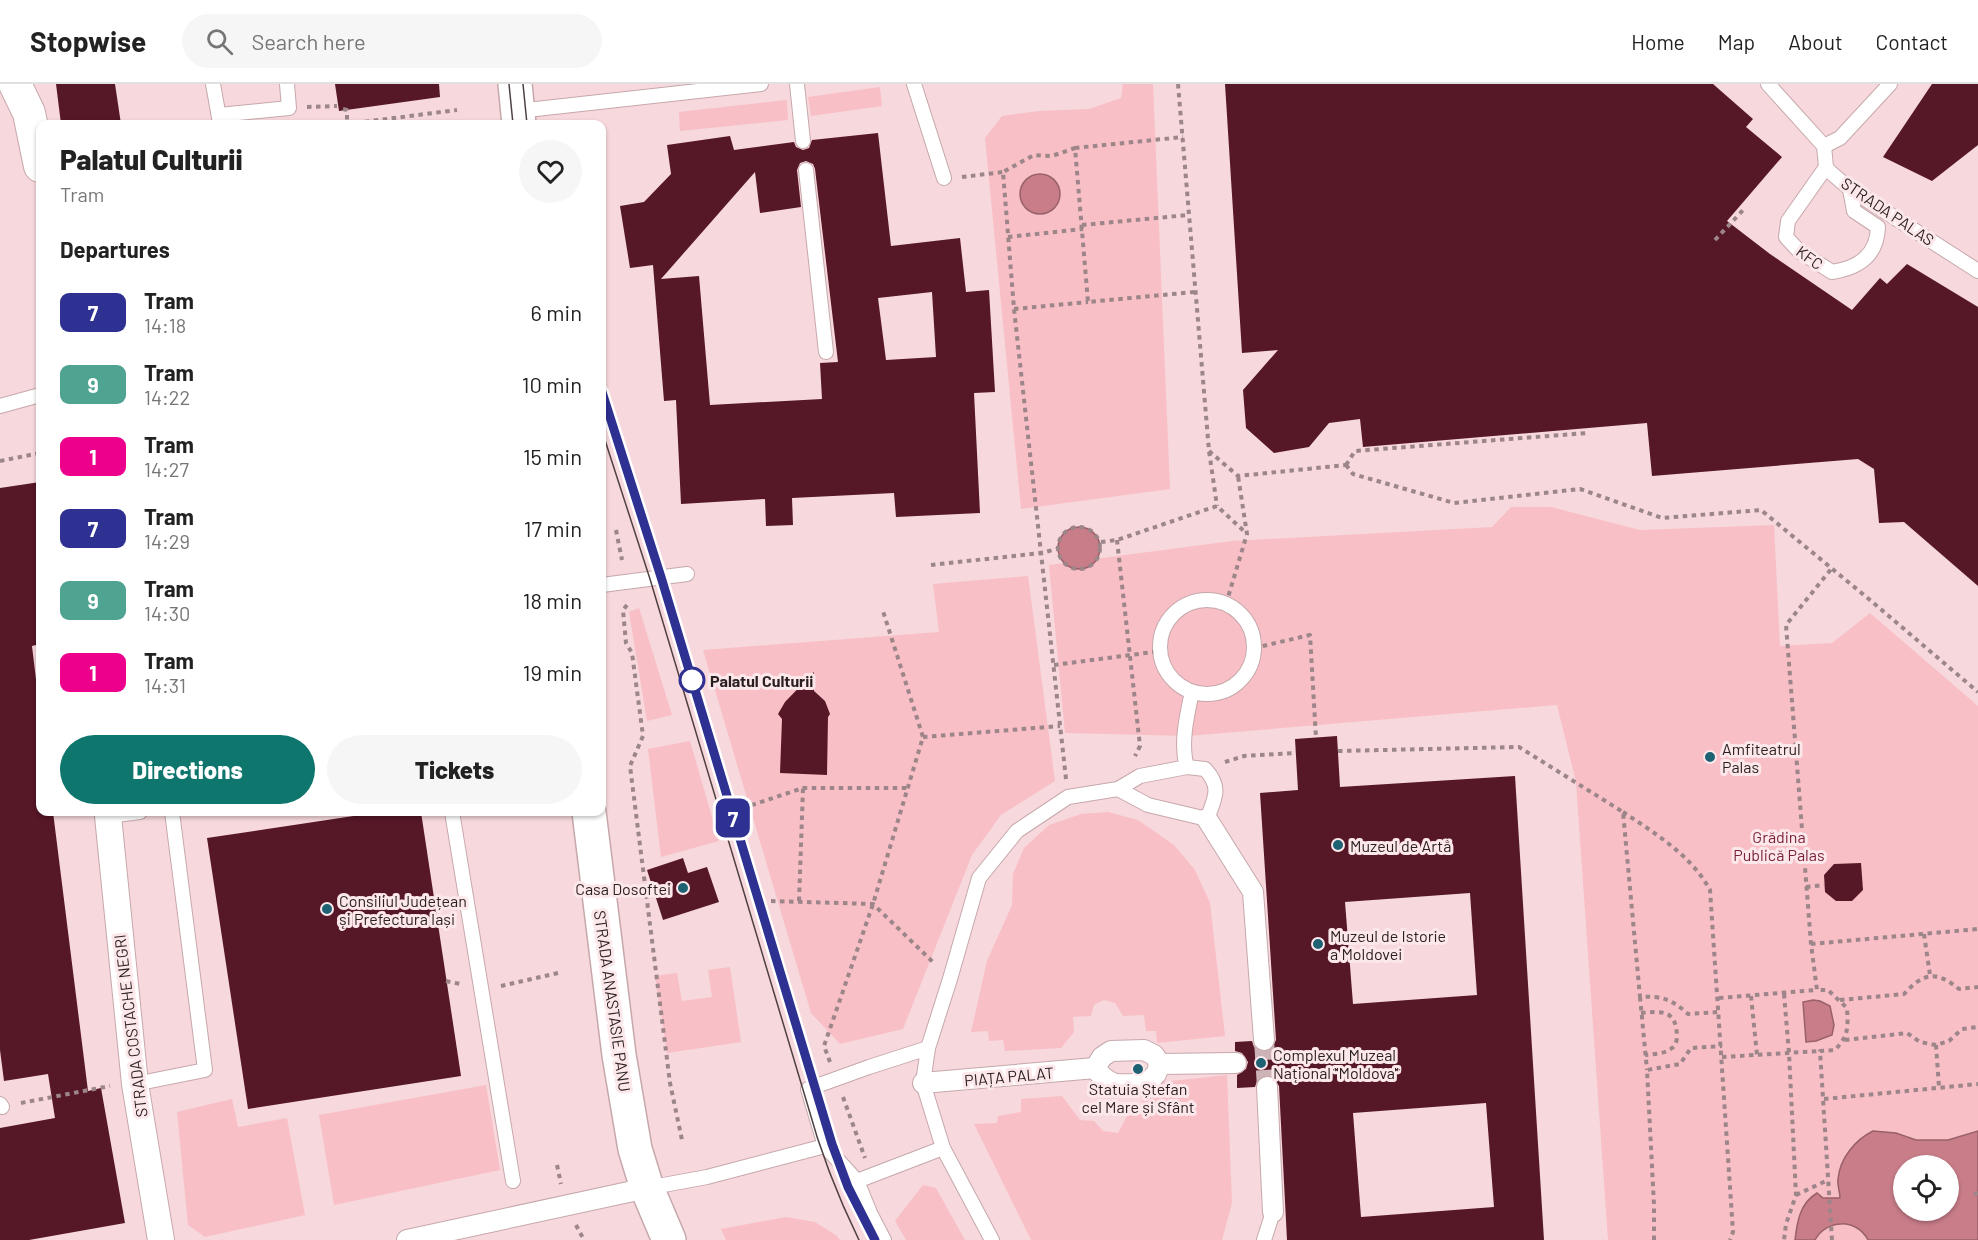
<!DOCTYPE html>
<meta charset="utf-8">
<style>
body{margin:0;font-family:Barlow,sans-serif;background:#f6f6f6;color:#222;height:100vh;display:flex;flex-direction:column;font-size:22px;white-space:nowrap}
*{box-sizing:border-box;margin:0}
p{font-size:20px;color:#767676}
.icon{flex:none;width:33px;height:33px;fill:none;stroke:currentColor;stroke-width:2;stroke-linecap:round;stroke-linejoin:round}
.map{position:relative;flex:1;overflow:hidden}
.side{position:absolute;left:36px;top:36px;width:570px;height:696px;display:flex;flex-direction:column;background:#fff;border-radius:12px;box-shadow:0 2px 4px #0004}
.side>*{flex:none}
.badge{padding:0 12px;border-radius:9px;font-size:21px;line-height:39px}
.tools{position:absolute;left:1893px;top:1071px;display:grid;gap:12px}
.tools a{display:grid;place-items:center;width:66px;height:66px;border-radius:50%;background:#fff;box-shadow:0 2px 4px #0004;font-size:30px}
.map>.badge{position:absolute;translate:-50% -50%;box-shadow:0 0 0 3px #fff}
h2{padding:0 24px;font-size:22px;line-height:54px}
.round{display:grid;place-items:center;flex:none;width:63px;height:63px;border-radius:32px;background:#f6f6f6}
.head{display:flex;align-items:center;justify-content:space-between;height:102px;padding:0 24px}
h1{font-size:28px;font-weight:800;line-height:45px}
.cta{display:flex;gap:12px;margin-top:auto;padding:12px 24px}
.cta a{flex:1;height:69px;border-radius:36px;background:#0f766e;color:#fff;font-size:24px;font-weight:800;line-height:69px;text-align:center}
.cta a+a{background:#f6f6f6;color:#222}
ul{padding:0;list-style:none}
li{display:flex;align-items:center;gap:18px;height:72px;padding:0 24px}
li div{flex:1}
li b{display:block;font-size:22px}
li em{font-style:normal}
li .badge{min-width:66px;font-weight:700;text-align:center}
header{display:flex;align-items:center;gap:36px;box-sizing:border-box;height:84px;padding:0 30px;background:#fff;border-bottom:2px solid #e0e0e0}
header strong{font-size:28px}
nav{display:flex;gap:33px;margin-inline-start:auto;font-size:21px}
.search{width:420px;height:54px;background:#f6f6f6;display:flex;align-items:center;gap:15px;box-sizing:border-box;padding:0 21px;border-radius:33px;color:#767676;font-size:22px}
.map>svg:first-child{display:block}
.green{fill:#f8bfc6;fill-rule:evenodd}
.water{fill:#c87d89;stroke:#99616a;stroke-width:1.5;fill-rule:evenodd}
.building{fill:#561726;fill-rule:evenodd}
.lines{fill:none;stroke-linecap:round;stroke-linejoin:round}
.pedestrian-tunnel{stroke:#ceb3b6;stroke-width:20;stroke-dasharray:20 10;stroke-linecap:butt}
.service-casing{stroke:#c6a8ab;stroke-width:16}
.pedestrian-casing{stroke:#c6a8ab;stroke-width:22}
.minor-casing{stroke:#c6a8ab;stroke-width:28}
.tertiary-casing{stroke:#c6a8ab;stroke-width:34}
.secondary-casing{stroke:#c6a8ab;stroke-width:36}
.path{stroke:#9c8689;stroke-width:4;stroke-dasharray:4.5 4.5;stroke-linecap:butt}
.service{stroke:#fff;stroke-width:14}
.pedestrian{stroke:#fff;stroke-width:20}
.minor{stroke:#fff;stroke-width:26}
.tertiary{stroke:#fff;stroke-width:32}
.secondary{stroke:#fff;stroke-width:33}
.tram{stroke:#4f4142;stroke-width:1.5}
.line-casing{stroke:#fff;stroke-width:14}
.line{stroke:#2e3092;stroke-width:9}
.stop-dot{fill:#fff;stroke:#2e3092;stroke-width:3}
.poi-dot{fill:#1d6173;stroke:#fce8eb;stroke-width:2}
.labels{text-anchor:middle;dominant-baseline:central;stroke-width:6;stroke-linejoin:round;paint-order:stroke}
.street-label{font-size:16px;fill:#2a1f20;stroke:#fce8eb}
.stop-label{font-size:16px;font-weight:bold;fill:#2a1f20;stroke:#fce8eb;text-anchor:start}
.poi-label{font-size:16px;fill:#2a1f20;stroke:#fce8eb;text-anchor:start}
.park-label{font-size:16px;fill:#781f37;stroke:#fce8eb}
</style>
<header>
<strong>Stopwise</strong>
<div class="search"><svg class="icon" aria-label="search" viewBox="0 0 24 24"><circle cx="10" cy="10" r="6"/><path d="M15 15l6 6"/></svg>Search here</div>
<nav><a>Home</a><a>Map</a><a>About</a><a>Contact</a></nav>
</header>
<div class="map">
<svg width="1978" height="1156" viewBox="0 0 1978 1156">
<rect width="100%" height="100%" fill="#f7d8dc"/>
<g class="green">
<path d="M1123,0H1153L1170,405L1021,425L985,54L1002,32L1039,27L1089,25L1121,14Z"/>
<path d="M880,3L882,22L811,32L808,13Z"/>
<path d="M787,16L788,36L680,47L679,28Z"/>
<path d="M1511,423H1551L1640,446L1774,441L1780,562L1832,559L1870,529L1978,622V1156H1608L1576,698L1557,621L1188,652L1065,649L1049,481L1232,457L1492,443ZM1904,1082H1948V1126H1904Z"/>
<path d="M1028,492L1055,697L1001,731L972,771L903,945L840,960L811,929L703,566L939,548L933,500Z"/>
<path d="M639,524L672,631L647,637L629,528Z"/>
<path d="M690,657L719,757L661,773L648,665Z"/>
<path d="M1108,728L1138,736L1174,761L1195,786L1210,819L1225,952L1157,959L1156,947H1146L1144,931L1123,932L1115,919L1104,916L1094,921L1091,932L1073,933L1074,948L1061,964L1005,967L1003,956L989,957L988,947L971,948L987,877L1012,821L1013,790L1024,764L1049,741L1081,730Z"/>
<path d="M730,883L741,958L667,969L655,892L677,889L682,917L712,913L708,886Z"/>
<path d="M1227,991L1232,1119L1222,1156H1031L974,1040L997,1039L998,1032L1021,1028V1015L1062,1012L1080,1036L1094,1037L1103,1047L1118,1049L1127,1032L1144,1030L1142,1016L1154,1014L1153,999Z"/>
<path d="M486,1001L500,1086L334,1121L319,1031Z"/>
<path d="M232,1015L238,1043L287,1034L305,1131L205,1153L188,1141L177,1028Z"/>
<path d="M923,1101L936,1104L965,1156H906L895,1137Z"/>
<path d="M786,1133L815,1138L837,1152L840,1156H726L721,1145Z"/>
</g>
<g class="water">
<circle cx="1040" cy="110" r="20"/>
<circle cx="1079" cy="464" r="21"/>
<path d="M1813,916L1820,917L1830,922L1834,941L1832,951L1816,957L1806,958L1803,918Z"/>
<path d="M1873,1047L1896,1049L1916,1056H1948L1978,1047V1156H1868C1857,1134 1826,1135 1815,1156H1795C1797,1138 1800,1119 1817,1109L1823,1114H1840C1840,1108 1837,1101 1838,1095C1840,1074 1855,1056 1873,1047ZM1904,1082H1948V1126H1904Z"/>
</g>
<g class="building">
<path d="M56,0H115L121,40H61Z"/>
<path d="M335,0H439L440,13L339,27Z"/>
<path d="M1225,0H1713L1753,35L1746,43L1782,73L1727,137L1770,170L1852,226L1880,194L1887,200L1907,180L1978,223V502L1904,438L1879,439L1874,385L1858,375L1652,392L1647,339L1363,363L1360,335L1329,339L1309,363L1274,369L1246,344L1243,306L1278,266L1242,269Z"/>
<path d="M1932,0H1978V61L1932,97L1883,73Z"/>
<path d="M878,49L891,162L960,154L966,208L989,206L995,308L974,309L980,429L896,433L894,409L792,414L793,441L766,442L765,415L681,420L676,316L664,317L653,181L630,184L620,122L644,118L671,90L667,61L730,52L734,66L794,58L796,63L803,66L809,64L812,56ZM806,77L813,80L815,85L838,278L820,279L822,315L710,321L699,192L661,195L755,88L760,129L801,123L797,86L800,79ZM932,208L936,273L886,276L878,214Z"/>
<path d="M40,398V560L32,562L40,629V728H53L88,1007L101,1004L125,1139L29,1156H0V1044L55,1034L48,990L4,997L0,966V404Z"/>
<path d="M814,588V607L825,617L830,630L828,633L827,691L780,689L782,635L778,630L785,618Z"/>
<path d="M1337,652L1340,703L1515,692L1544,1156H1287L1279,1002L1273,993L1266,991L1257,997L1255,1003L1237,1004V991L1246,985L1248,978L1242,969L1235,967V958L1252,957L1254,963L1264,968L1271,966L1276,956L1260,709L1298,706L1295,655ZM1470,809L1477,911L1353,920L1345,818ZM1486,1019L1494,1123L1361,1133L1353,1029Z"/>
<path d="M380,728H421L461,992L248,1025L207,754Z"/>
<path d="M683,774L688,789L707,783L719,818L663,836L647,786Z"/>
<path d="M1861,779L1863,806L1852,817H1836L1825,808L1824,791L1834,780Z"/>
</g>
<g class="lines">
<path class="pedestrian-tunnel" d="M1264,956L1267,1003"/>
<defs>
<g id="service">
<path d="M213,0L220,39"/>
<path d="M797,0L803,57"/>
<path d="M914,0L944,94"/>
<path d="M1768,0L1824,62L1826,83L1829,87L1850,105L1978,187"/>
<path d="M518,27L761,0"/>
<path d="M219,31L289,24L287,0"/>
<path d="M1824,62L1840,54L1890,0"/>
<path d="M1826,83L1788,137L1786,153L1799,167L1832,188C1858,184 1877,172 1878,143L1854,127L1850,105"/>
<path d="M806,86L826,268"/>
<path d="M0,322L40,311"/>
<path d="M602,501L687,490"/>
<circle cx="1207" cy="563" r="47"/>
<path d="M1187,683C1180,660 1187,631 1192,608"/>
<path d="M452,728L513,1097"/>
<path d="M108,732L140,728"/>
<path d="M135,1000L205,986L172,728"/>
<path d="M0,1020L2,1023"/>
<path d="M857,1097L943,1064"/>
<path d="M647,1104L707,1093L825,1062"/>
<path d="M884,1156L870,1129L857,1097L825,1062L808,1005L869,983L928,964"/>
<path d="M992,1156L943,1064L923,999L928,964L950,895L979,794L1017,747L1068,713L1118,705L1148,721L1207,735C1215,714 1222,703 1205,685L1187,683L1140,692L1118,705"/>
<path d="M1264,1156L1273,1128"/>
</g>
<g id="pedestrian">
<path d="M1207,735L1253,808L1264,956"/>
<path d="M1095,984L1102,973L1111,967L1144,966L1154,971L1160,980"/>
<path d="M923,999L1095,984C1111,1006 1123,1000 1147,999L1156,990L1160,980L1236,979"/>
<path d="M1267,1003L1273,1128"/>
<path d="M407,1156L647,1104"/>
</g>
<path id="minor" d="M109,728L108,732L135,1000L161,1156"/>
<path id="tertiary" d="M15,0L29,29L40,82"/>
<g id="secondary">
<path d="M515,0L519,40"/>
<path d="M589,728L619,971L635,1065L647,1104L669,1156"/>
</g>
</defs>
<use href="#service" class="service-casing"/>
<use href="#pedestrian" class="pedestrian-casing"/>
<use href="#minor" class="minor-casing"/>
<use href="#tertiary" class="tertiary-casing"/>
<use href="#secondary" class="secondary-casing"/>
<g class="path">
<path d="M1178,0L1209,367L1217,422"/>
<path d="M307,23L337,22"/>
<path d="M343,25L347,26V40"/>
<path d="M347,40L457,26"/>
<path d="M1075,64L1183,53"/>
<path d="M962,93L1003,88"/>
<path d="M1082,141L1188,131"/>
<path d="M1008,153L1083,145"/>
<path d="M1715,156L1745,124"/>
<path d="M1014,225L1088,218"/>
<path d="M1209,367L1238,392L1346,381"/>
<path d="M0,377L40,369"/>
<path d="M1346,381L1353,390L1454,419L1580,405L1662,434L1761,426L1870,516L1978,608"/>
<path d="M1346,381L1355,367L1587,349"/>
<circle cx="1079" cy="464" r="21"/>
<path d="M616,446L622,476"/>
<path d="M1117,456L1140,662L1135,672"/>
<path d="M1101,458L1117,456L1217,422L1247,450"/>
<path d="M931,481L1041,469L1057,465"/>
<path d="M1226,520L1247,450L1238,392"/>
<path d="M627,521L623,526L626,559L632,569L643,652L630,682L670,999L682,1056"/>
<path d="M1254,564L1310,551L1316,654"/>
<path d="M1054,581L1161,567"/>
<path d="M923,653L1060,642"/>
<path d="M1338,667L1519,663L1623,728L1640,913C1663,912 1671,915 1688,930L1719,928"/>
<path d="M1225,678L1244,672L1295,669"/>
<path d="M1066,695L1014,225L1003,88L1034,71L1052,72L1075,64L1088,218L1194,208"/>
<path d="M743,724L803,704H907"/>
<path d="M1623,728C1656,750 1691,771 1710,806L1733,1148L1730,1156"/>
<path d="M1806,803L1824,801"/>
<path d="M771,817L873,820L935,880"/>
<path d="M799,817L803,704"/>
<path d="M1924,850L1930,891"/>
<path d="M1811,860L1978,845"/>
<path d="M446,897L460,900"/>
<path d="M501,902L558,889"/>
<path d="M1784,910L1789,969L1796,1111L1786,1140L1784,1156"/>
<path d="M1751,912L1757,971"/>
<path d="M1640,913L1647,986"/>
<path d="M1719,914L1816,906"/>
<path d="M1840,916L1904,910C1923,889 1936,886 1959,905L1978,903"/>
<path d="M1641,929C1663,927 1676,926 1677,952C1677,956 1676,961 1672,964C1665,970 1654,970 1645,971"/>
<path d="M1845,956L1907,949L1920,958L1936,961L1949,957L1962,945L1978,943"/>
<path d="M1936,961L1939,1003"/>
<path d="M1722,973L1820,967"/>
<path d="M830,978L824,962L873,820L923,653L882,524"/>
<path d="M843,1013L865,1074"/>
<path d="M1824,1015L1978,1000"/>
<path d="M21,1019L110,1002"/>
<path d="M557,1081L561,1100"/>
<path d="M1974,1110L1978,1109"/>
<path d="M1796,1111L1828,1096"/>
<path d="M576,1141L584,1156"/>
<path d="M1654,1156V1121L1647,986L1680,980L1691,964L1722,962"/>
<path d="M1832,1156L1820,967L1835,966C1849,951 1848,944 1847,924L1828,906H1817L1811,860L1786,541L1832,484"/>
</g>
<use href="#service" class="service"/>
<use href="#pedestrian" class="pedestrian"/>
<use href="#minor" class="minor"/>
<use href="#tertiary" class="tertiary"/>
<use href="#secondary" class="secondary"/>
<g class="tram">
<path d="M509,0L513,40"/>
<path d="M523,0L527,40"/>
<path d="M602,308L661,493L832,1060L848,1103L875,1156"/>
<path d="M602,347L650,495L807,1019C820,1067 837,1111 859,1156"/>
</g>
</g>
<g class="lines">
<defs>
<path id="line" d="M602,308L661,493L832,1060L848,1103L875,1156"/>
</defs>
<use href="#line" class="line-casing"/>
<use href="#line" class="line"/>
</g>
<circle class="stop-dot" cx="692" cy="596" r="12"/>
<g class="poi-dot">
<circle cx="1710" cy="673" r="6"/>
<circle cx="1338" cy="761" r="6"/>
<circle cx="683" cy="804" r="6"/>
<circle cx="327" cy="825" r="6"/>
<circle cx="1318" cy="860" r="6"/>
<circle cx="1261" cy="979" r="6"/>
<circle cx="1138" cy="985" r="6"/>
</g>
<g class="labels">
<g class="street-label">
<text transform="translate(1888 127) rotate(34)">STRADA PALAS</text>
<text transform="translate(1810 173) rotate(36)">KFC</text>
<text transform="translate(613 917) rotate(82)">STRADA ANASTASIE PANU</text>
<text transform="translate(130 942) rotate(-97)">STRADA COSTACHE NEGRI</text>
<text transform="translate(1009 992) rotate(-5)">PIAȚA PALAT</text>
</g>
<g class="stop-label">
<text x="710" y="596">Palatul Culturii</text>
</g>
<g class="poi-label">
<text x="1722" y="664">Amfiteatrul<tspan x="1722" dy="18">Palas</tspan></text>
<text x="1350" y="761">Muzeul de Artă</text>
<text x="671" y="804" text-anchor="end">Casa Dosoftei</text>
<text x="339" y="816">Consiliul Județean<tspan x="339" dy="18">și Prefectura Iași</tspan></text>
<text x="1330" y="851">Muzeul de Istorie<tspan x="1330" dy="18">a Moldovei</tspan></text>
<text x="1273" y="970">Complexul Muzeal<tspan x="1273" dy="18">Național "Moldova"</tspan></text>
<text x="1138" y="1004" text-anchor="middle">Statuia Ștefan<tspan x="1138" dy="18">cel Mare și Sfânt</tspan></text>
</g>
<g class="park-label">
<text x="1779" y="752">Grădina<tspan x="1779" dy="18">Publică Palas</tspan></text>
</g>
</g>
</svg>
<div class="tools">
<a><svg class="icon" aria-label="locate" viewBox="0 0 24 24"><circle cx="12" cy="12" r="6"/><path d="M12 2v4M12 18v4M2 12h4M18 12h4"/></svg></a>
</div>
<b class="badge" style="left:733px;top:734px;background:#2e3092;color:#fff">7</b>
<section class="side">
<div class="head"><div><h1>Palatul Culturii</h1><p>Tram</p></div><a class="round"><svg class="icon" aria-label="heart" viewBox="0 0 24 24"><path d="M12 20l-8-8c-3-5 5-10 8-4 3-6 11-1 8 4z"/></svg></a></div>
<h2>Departures</h2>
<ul>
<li><span class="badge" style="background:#2e3092;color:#fff">7</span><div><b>Tram</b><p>14:18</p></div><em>6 min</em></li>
<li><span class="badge" style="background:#4ea391;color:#fff">9</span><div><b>Tram</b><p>14:22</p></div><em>10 min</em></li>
<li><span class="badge" style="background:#ec008c;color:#fff">1</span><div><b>Tram</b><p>14:27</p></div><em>15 min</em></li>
<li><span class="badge" style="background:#2e3092;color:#fff">7</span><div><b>Tram</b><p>14:29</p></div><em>17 min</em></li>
<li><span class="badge" style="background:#4ea391;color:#fff">9</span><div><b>Tram</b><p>14:30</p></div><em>18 min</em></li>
<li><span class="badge" style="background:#ec008c;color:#fff">1</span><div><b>Tram</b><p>14:31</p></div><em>19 min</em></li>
</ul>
<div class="cta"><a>Directions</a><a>Tickets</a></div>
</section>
</div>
